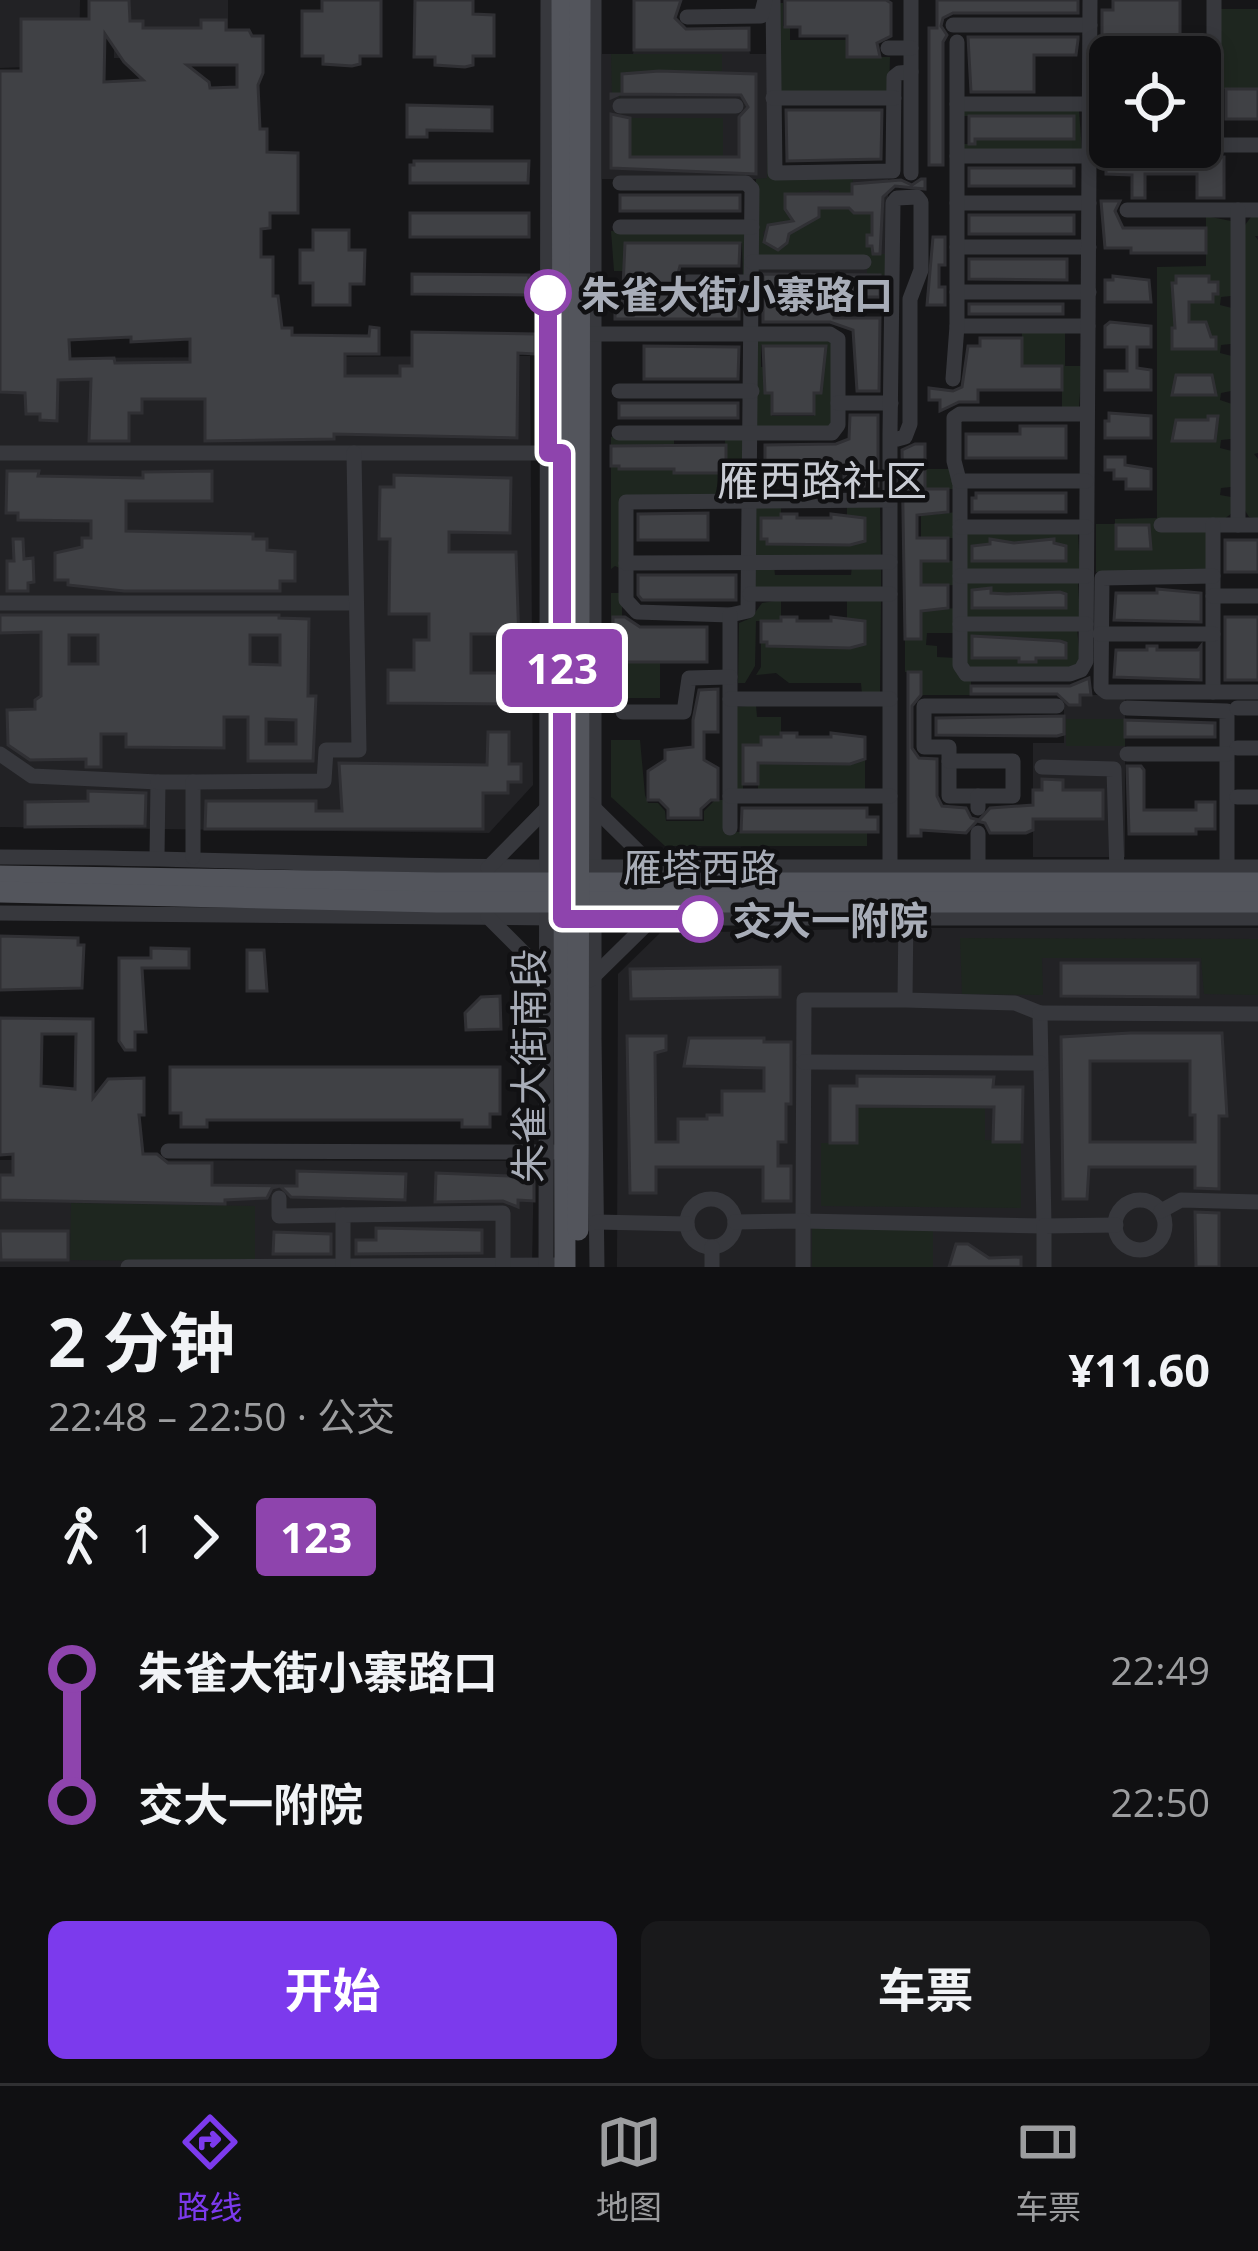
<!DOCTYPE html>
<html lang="zh">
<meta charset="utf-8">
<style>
body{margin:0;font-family:"Open Sans","Noto Sans SC",sans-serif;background:#19191b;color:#f1f3f6;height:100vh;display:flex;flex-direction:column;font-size:45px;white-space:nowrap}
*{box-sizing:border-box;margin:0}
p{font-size:39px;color:#9c9d9f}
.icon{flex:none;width:66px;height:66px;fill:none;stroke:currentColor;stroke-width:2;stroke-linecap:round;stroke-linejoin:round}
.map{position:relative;height:1267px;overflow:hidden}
.side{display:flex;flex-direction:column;background:#101012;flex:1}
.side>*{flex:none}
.badge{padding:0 24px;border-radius:9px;font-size:42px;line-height:78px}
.buttons{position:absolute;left:1089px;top:36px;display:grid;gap:24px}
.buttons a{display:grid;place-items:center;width:132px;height:132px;border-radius:18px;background:#101012;box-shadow:0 6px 18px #0003,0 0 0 3px #303032;font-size:60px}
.map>.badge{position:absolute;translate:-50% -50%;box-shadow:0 0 0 6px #fff}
.legs{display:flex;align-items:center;gap:18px;height:132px;padding:0 48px;font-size:39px}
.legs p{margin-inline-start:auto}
.overview{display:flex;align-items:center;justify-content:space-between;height:204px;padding:0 48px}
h1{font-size:66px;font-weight:700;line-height:90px}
.action{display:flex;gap:24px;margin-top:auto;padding:24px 48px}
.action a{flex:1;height:138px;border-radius:18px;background:#7c3aed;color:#fff;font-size:48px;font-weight:700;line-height:138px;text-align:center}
.action a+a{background:#19191b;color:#f1f3f6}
ul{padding:0 48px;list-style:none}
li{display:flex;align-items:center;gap:42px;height:132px;font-size:45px}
li i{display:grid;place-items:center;width:18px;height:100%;margin:0 15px;background:currentColor}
li i::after{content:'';width:30px;height:30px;margin:-15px;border:9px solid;border-radius:50%;background:#101012}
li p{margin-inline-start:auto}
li:first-child i{background:linear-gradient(#0000 50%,currentColor 0)}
li:last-child i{background:linear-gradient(currentColor 50%,#0000 0)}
.dock{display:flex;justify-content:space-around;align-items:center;height:168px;border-top:3px solid #303032;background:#101012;font-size:33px;color:#9c9d9f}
.dock a{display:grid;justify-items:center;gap:6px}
.dock .selected{color:#7c3aed}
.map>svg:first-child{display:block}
.built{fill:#222225}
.green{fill:#1e261f;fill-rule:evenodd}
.building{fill:#404145;stroke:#303034;stroke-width:3;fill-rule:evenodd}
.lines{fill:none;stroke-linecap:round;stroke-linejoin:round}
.minor{stroke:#37383d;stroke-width:15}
.major{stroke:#53555c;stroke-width:21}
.line-1-casing{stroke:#fff;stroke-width:27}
.line-1{stroke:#8e44ad;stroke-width:18}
.stop-1-dot{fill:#fff;stroke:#8e44ad;stroke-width:6}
.labels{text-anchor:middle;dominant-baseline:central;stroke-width:9;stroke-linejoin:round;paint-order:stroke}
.stop-label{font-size:39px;font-weight:bold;fill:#a8adb8;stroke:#111113;text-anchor:start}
.street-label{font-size:39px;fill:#a8adb8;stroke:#111113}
.neighbourhood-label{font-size:42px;fill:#c9ccd4;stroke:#111113}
</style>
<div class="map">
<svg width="1258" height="1267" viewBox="0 0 1258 1267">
<rect width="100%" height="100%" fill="#161618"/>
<g class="built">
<path d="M0,0H80L79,65L0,68Z"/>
<path d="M114,0H228V59L114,58Z"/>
<path d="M634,50H749L750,54H767L768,178L888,179V297H756V179H602V54H633Z"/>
<path d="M530,356L533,785L489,833L0,827V358Z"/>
<path d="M1064,695H1125V857H1033V743H1064Z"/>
<path d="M906,928H1258V1267H617L618,974L660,933Z"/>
<path d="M0,1160L534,1161L532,1267H0Z"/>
</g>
<g class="green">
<path d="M767,0L776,176H899L853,179L852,197L830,194L829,190L785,194L787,211L811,212L786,226L773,223L763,232L766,245L780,249L787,243L789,234L819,217V208H849L856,213L872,206V235L867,246H872L873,254H886L888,197V275H868L854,280L853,297H850V275L867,274V258H756V179L767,178Z"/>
<path d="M779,3H783V26L790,27V40H847V57H890L889,91L781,92Z"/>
<rect x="1218" y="9" width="40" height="80"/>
<path d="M611,54H722V71L623,74L620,100L619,94H612Z"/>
<path d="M962,111H1079L1082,150L962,152V144H975V139L1074,117L962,116Z"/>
<rect x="630" y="118" width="93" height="39"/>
<path d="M1206,216L1231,221V296L1221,297L1220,305L1232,308L1231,344L1221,345L1220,353L1232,356L1231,391L1221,393L1220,400L1232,404L1231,439L1221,440L1220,448L1232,451L1231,487L1221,488L1220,495L1231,497L1232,513L1209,531V572H1096V524H1115V519L1157,518V267L1206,266Z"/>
<path d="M1258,216V236H1255L1258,240V453L1254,454L1258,459V519L1249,517L1244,509L1245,225L1251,217Z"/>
<path d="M611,231L744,232L747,274L743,278L742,243H626V266H680V272L614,271Z"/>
<path d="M1022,331H1065V366H1082L1079,407L1062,409V366H1022Z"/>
<path d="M757,339H833L834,426L755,427ZM761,345H788V355L799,345L825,346V367H818L821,372V393L813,390L814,416H772V393H765L769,367H761Z"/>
<path d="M611,437H744L746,494L622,498V569L615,566L611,569V466L633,469L660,446H611ZM674,440H725L726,472L675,473Z"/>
<path d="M925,469H951L957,489H927L928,515L957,512V538H927L926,549L937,560L957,561V585L927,586L926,610L957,608V633H927L926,645L937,646V657L957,658L971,678V695H921V672H905V639L921,638V515Z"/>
<path d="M781,504V518L761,519V538L767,539V544L859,543L865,540V519L847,518V504L880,506L881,558H754L755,507Z"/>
<path d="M964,533H1078L1080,569L967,572Z"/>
<path d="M754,566H774L775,575H851L852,566H881V590H754Z"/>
<path d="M964,582H1078L1080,617L967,620Z"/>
<path d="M611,593H622V617H613V662H660V698H611Z"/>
<path d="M781,600V621H756L755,666L745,683H738L739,623L751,618L762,603Z"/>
<path d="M847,600H881L880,692L862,694L861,683H789L776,673L756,675L761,667V642H767L768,646H775L778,642L779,646L849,648L865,643V622L847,621Z"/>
<path d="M1077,628L1080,658L1076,667L967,671L964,629Z"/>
<path d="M756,705L757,717H781V737L761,738V757L830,764L865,759V790H758L757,745H744L743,790H735L737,707Z"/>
<rect x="1066" y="719" width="59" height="27"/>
<path d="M611,740H640L645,795L648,803H658L665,811L666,821H704V811L715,800H725L726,832H867V846H665L611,797Z"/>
<path d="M960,938L1258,939V995L1204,994L1201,958H1042L1043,995L962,994Z"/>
<path d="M985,1107V1140L1021,1142V1208L821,1206V1143H857L858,1108Z"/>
<path d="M71,1203L255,1206V1262L70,1260Z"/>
<path d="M812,1227L933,1228V1267H812Z"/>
</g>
<g class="building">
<path d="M89,0H129L130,21H143V28H201V20H226V30H249L252,36H263V73L258,85L260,129H267V152L298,153V213H270V228L261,229V257H273V296H278L282,328H292V335L369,336L370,327L379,328V354H345V376H400V366H412V332L535,334V354L518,353L517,438L334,434V439L205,441V399H142V413H129V441H89L91,379L58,380L57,421L40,420V414H26L25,393L0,392V71H21V19H89ZM105,34L124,62L143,80L104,82ZM187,65H237V87L210,88L209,82ZM131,337V342L190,339V362L115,363L114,358L70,359L69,340Z"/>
<path d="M322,0H381V56H360V64L352,66L323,64V56H302V11H322Z"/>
<path d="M415,0H473V14L494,15V56H473V65L465,67L435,65V57H414Z"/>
<path d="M634,0H681L675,18L686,29L749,28V50H634Z"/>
<path d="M785,0H886L891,3V36L877,43L880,57H847V36H800V27H785Z"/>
<path d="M937,0H1078V13H953L943,18L941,26L947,35L943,42V165H929V28H937Z"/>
<path d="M1113,0H1180V57H1102V10H1113Z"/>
<path d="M968,37H1078V40L1076,55H1034V92H971Z"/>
<path d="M659,71L756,74V174L611,168V114L630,118V157H739V117L748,107L741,95L620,94L611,98V94H622V74Z"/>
<rect x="1226" y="89" width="32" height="30"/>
<path d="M407,105L492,107V131L427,130V137H407Z"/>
<path d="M786,110H882L881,159L787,161Z"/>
<path d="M969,116H1074V139H975V144H969Z"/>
<path d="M1132,147L1189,149L1199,157H1224V198H1197V174H1145V198H1132V175L1106,174V152H1132Z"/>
<path d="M414,161H529L528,183H410V165H414Z"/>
<rect x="969" y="168" width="105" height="18"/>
<path d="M921,179H925V189L895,186L883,197L880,254H873L872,246H867V235H872V213H854L849,208H819V217L789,234L787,243L778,250L764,242L768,225L793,221L785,209V194H852V184L901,180L912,185Z"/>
<rect x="620" y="195" width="120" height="16"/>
<path d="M1101,201H1120L1115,211L1123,228H1206V253H1131V248H1105Z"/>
<rect x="410" y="213" width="119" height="24"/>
<rect x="969" y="215" width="105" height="19"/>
<path d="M313,230H349V250H365L364,284H350V305H313V283H300V250H313Z"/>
<path d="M933,237H945V265H939V287H945V305H927Z"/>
<path d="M625,243H740L739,266H680L676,281L678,289L687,294H739V319H615V309H622Z"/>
<path d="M969,259H1067V280L969,279Z"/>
<path d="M412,274L529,275V295L412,294Z"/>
<path d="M763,274L880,275V297H834V318H880L879,391H857L853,330L830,322H763Z"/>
<path d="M1113,276L1149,280L1151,302H1105V280H1113Z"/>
<path d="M1176,276H1209V282H1218V294H1213V302H1189V322H1206L1211,337H1216V349H1172V328H1175L1172,283H1176Z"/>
<rect x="969" y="304" width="94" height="10"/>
<path d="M1110,322L1151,326V347H1137V368L1151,370V390H1105V371H1127V347H1105V326Z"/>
<path d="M980,338H1022V366H1062V390H978V402H959L940,411V400H929V388L953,391L962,387L968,346H980Z"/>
<path d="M644,346L739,347L738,379H644Z"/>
<path d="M763,346H826L821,393H814V414H772V393H765Z"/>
<path d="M1176,375H1212L1216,395H1172Z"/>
<rect x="619" y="403" width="119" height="15"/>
<path d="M1109,413L1151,416V438H1105V421H1109Z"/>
<path d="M850,415H878V486H844V471H812V489H794V481H765V445L836,444L849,439Z"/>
<path d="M1208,416H1218L1215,441H1172L1176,420H1208Z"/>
<path d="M1020,426H1066V458H966V434H1020Z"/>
<path d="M915,444H925V489H948V512L917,515V538H948V561H921V585H948V608L921,611V639H905L902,450Z"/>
<path d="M726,445V473H674V469H619V466H611V446Z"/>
<path d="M1105,457H1125V465L1151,469V489H1126V479H1114V470H1105Z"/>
<path d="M7,471H39L38,476L143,478V472L212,471V501H126V531L253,534V539H267V550L295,552V581H280V591H124L68,585V580H55V553L82,547V538H91V521L18,520V513H6Z"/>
<path d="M394,475L511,478L510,533L449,532V552H516L521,704L388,703V670H414V640H429V614H389L390,539H379L380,487H394ZM471,634H505V673H471Z"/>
<path d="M976,493H1066V512H972V498H976Z"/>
<path d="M708,513V540H638V514Z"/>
<path d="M781,514H797V518H831V514L865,518V541L850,545L767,544V539H761V518H781Z"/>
<path d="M1116,525H1149L1151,549H1116Z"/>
<path d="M13,539H23L24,559L33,558L34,582L28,583V591H7V561H14Z"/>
<path d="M990,539L1014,543L1054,539V543L1066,546V561H972V546L990,544Z"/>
<rect x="1225" y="540" width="33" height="32"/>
<path d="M638,575H736V600H642L638,595Z"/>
<path d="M991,588V593L1007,594L1060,592L1066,594V608H972V590Z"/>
<path d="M1157,589L1201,593V622L1114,620L1116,593H1157Z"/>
<path d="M0,615H279V618L309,619L308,696H316L313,761H248V717H224V748L126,747V734H101V767H86V759L30,760L8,745L7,710L35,709V700L41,696V632L0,633ZM69,635H98V664H69ZM250,635H280V665L250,664ZM266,719L296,720V744H266Z"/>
<path d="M613,617H625L640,627H707V662H613Z"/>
<path d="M781,617H797V621H831V617L865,621V644L850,648L767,646V642H761V621H781Z"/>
<rect x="1225" y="617" width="33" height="63"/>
<path d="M972,636L1060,641L1066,643V658H1036V662H1019V658H972Z"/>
<path d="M1147,646H1157V650H1198L1201,646V680L1114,677L1116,650H1147Z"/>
<path d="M908,672H921V695L912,706V748L919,758L937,759V796L942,806L966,808L971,818L979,820L990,808L1033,805V790H1042V779L1063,780V790H1103V819H1033V830L1026,833H990L985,823L977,821L966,833L921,830V836H908Z"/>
<path d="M1089,678L1091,695H1080V705H1069L1057,694H971V686H1070Z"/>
<path d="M718,689V732H704V760L718,768V800H711L701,809V818H668V809L659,800H648V771L665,760V750L693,747V720L699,690Z"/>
<path d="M1064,716V734L1057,736L936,735V718Z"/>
<path d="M1125,720L1215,723V737H1125Z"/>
<path d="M488,732H509V764H521V782H508V793H483V829H205L206,801H316V811H342L339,763L487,765Z"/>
<path d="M781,733H797V737H831V733L865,737V759L850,764L758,763V784H743V745H761V737H781Z"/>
<path d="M1127,766H1141L1144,770V810H1196V802H1215V829H1196V834H1129Z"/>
<path d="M88,791L146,793L145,826L25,827V802L88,801Z"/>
<path d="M742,808H867V817H878V832H741Z"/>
<path d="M0,936L78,938V945H84L82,988L0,990Z"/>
<path d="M151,948L189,949V968H142L146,1032H135V1050H125L119,1041V958H151Z"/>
<path d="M247,950H264L267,991H247Z"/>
<path d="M1061,963H1198V997L1061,996Z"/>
<path d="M780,967V997L631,999L630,969Z"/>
<path d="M500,996L501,1029L466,1030L465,1013L481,997Z"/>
<path d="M0,1018L93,1019V1098L108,1079L144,1078V1115H139L143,1154H157L168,1163H212V1185L297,1186V1171L406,1174L405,1200L291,1197L280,1186L272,1188L267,1198L225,1200V1204L0,1200V1175H13V1154L0,1155ZM42,1034H76L75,1089L41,1086Z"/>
<path d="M1130,1033H1222L1227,1116H1219V1189L1195,1188V1167H1089L1087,1199H1063L1061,1037ZM1090,1061H1190V1115H1195V1142H1090Z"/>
<path d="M627,1036H666V1050L655,1053L656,1142H678V1119H707V1115H722V1091H764V1068L684,1066L689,1038H764V1042H791V1104H786V1142H778V1166H791V1201H763V1167H656V1193H630Z"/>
<path d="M170,1067H500V1114H490V1127H462V1120H207V1127H181V1113H170Z"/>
<path d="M857,1076L994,1077L993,1087H1023L1022,1142H993L994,1107L857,1106V1143H830V1086H857Z"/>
<path d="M436,1173L534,1177V1201L518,1200V1207L503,1201L435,1202Z"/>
<path d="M1195,1212L1219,1213V1267H1196Z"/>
<path d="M376,1228L482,1230V1253L356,1254V1240H376Z"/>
<path d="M0,1231H68V1260H1Z"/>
<path d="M274,1232L331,1234V1254H273Z"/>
<path d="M956,1244H968L989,1258L1021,1257V1267H949Z"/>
</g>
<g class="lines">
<g class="minor">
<path d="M594,0V1038L597,1267"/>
<path d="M773,0L775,173L893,171L894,77L899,73L911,72"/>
<path d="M911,0V173"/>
<path d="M1214,0V145"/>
<path d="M687,17L761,16L765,0"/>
<path d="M953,25H1090"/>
<path d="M888,48H911"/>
<path d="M773,98H894"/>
<path d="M957,104H1090"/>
<path d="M620,106H736"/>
<path d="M1200,145H1258"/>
<path d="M957,156H1089"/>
<path d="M620,183H746L752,189L748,611L730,615L637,612L626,600V563"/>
<path d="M957,203H1089"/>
<path d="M1127,210H1258"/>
<path d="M1238,210V525"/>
<path d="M620,227H752"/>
<path d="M957,247H1089"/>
<path d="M752,262H864"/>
<path d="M688,282H752"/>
<path d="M957,292H1089"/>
<path d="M957,326H1088"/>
<path d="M589,334H830L838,339V425L832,433H619"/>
<path d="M953,379L957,326V42"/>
<path d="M619,391H752"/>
<path d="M838,403H891"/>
<path d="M1087,414H960L954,418V461L960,484V665L966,674H1070L1081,670L1086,661L1090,0"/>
<path d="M890,441L905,437L910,424V299L921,270V202L917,197L897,198L893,203L890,434V874"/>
<path d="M0,453H553"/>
<path d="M959,481H1086"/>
<path d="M890,500L626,502V563L890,562"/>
<path d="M1161,525H1258"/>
<path d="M1213,525V692"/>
<path d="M960,527H1086"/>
<path d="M960,576H1086"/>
<path d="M1213,576L1102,578L1101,688L1106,692H1258"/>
<path d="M750,594H890"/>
<path d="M1213,596H1258"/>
<path d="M0,603H356"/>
<path d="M730,615V828"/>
<path d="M960,624H1086"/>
<path d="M1100,634H1213"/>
<path d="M730,699H890"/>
<path d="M1127,708L1227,711V867"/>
<path d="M1237,708H1258"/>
<path d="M623,712H684L689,678L730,677"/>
<path d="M1237,748H1258"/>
<path d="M0,754L32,776L158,782L157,857"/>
<path d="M1127,754H1227"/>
<path d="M949,761V796H978"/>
<path d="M1042,767L1114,769L1117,873"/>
<path d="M158,782H193"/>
<path d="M730,796H890"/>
<path d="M1237,797H1258"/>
<path d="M591,805L655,868"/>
<path d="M978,808V796H1013V761H949V747H924V706H1057"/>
<path d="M978,833V867"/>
<path d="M0,857C185,857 369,867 553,867"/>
<path d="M193,857V782L324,781L326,750H359L354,453"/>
<path d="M589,867H1258"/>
<path d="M488,868L551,804"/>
<path d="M0,913L555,918"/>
<path d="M488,917L552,981"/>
<path d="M585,918H1258"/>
<path d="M590,980L654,917"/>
<path d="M905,1000L1015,1003L1040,1013L1044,1226L803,1221L804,1000H905L906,911"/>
<path d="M1040,1013L1258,1014"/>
<path d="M804,1062L1040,1063"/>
<path d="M168,1151L553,1152"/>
<path d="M279,1198V1216L343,1215"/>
<circle cx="711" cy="1223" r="24"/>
<circle cx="1140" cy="1225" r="25"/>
<path d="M1161,1211L1181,1200L1258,1202"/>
<path d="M597,1222L687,1224"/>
<path d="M735,1222L803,1221V1267"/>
<path d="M712,1247V1267"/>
<path d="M128,1267L556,1265"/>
<path d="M343,1267V1215L503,1213V1265"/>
<path d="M546,1267L548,0"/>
<path d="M1044,1267V1226L1116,1225"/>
</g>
<g class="major">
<path d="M562,0L565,1267"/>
<path d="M0,876L437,883H1258"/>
<path d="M0,892L437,902H1258"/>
<path d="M578,1230L580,0"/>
</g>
</g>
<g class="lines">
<defs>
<path id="line-1" d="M548,293V453H562V919H700"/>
</defs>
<use href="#line-1" class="line-1-casing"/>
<use href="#line-1" class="line-1"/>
</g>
<g class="stop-1-dot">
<circle cx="548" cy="293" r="21"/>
<circle cx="700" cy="919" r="21"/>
</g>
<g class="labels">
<g class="stop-label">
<text x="581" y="293">朱雀大街小寨路口</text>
<text x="733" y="919">交大一附院</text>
</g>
<g class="street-label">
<text x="701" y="866">雁塔西路</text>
<text transform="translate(527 1066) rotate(-90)">朱雀大街南段</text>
</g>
<g class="neighbourhood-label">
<text x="822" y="479">雁西路社区</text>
</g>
</g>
</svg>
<div class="buttons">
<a><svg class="icon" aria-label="locate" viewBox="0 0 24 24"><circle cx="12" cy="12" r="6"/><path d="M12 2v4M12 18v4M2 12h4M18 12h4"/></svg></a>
</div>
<b class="badge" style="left:562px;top:668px;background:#8e44ad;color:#fff">123</b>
</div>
<section class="side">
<div class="overview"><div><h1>2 分钟</h1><p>22:48 – 22:50 · 公交</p></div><b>¥11.60</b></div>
<div class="legs"><svg class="icon" aria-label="walk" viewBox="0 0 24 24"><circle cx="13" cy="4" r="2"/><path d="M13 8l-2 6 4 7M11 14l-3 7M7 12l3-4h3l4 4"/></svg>1<svg class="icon" aria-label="forward" viewBox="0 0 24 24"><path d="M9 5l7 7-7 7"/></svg><b class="badge" style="background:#8e44ad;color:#fff">123</b></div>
<ul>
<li><i style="color:#8e44ad"></i><b>朱雀大街小寨路口</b><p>22:49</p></li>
<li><i style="color:#8e44ad"></i><b>交大一附院</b><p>22:50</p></li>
</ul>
<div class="action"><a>开始</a><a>车票</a></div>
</section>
<nav class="dock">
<a class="selected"><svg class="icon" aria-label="directions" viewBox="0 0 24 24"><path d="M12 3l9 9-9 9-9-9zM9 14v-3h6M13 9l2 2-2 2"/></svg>路线</a>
<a><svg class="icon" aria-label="map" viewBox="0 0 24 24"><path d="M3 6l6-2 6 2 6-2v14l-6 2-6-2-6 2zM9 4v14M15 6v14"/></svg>地图</a>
<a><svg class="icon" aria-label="tickets" viewBox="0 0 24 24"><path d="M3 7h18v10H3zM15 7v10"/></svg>车票</a>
</nav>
